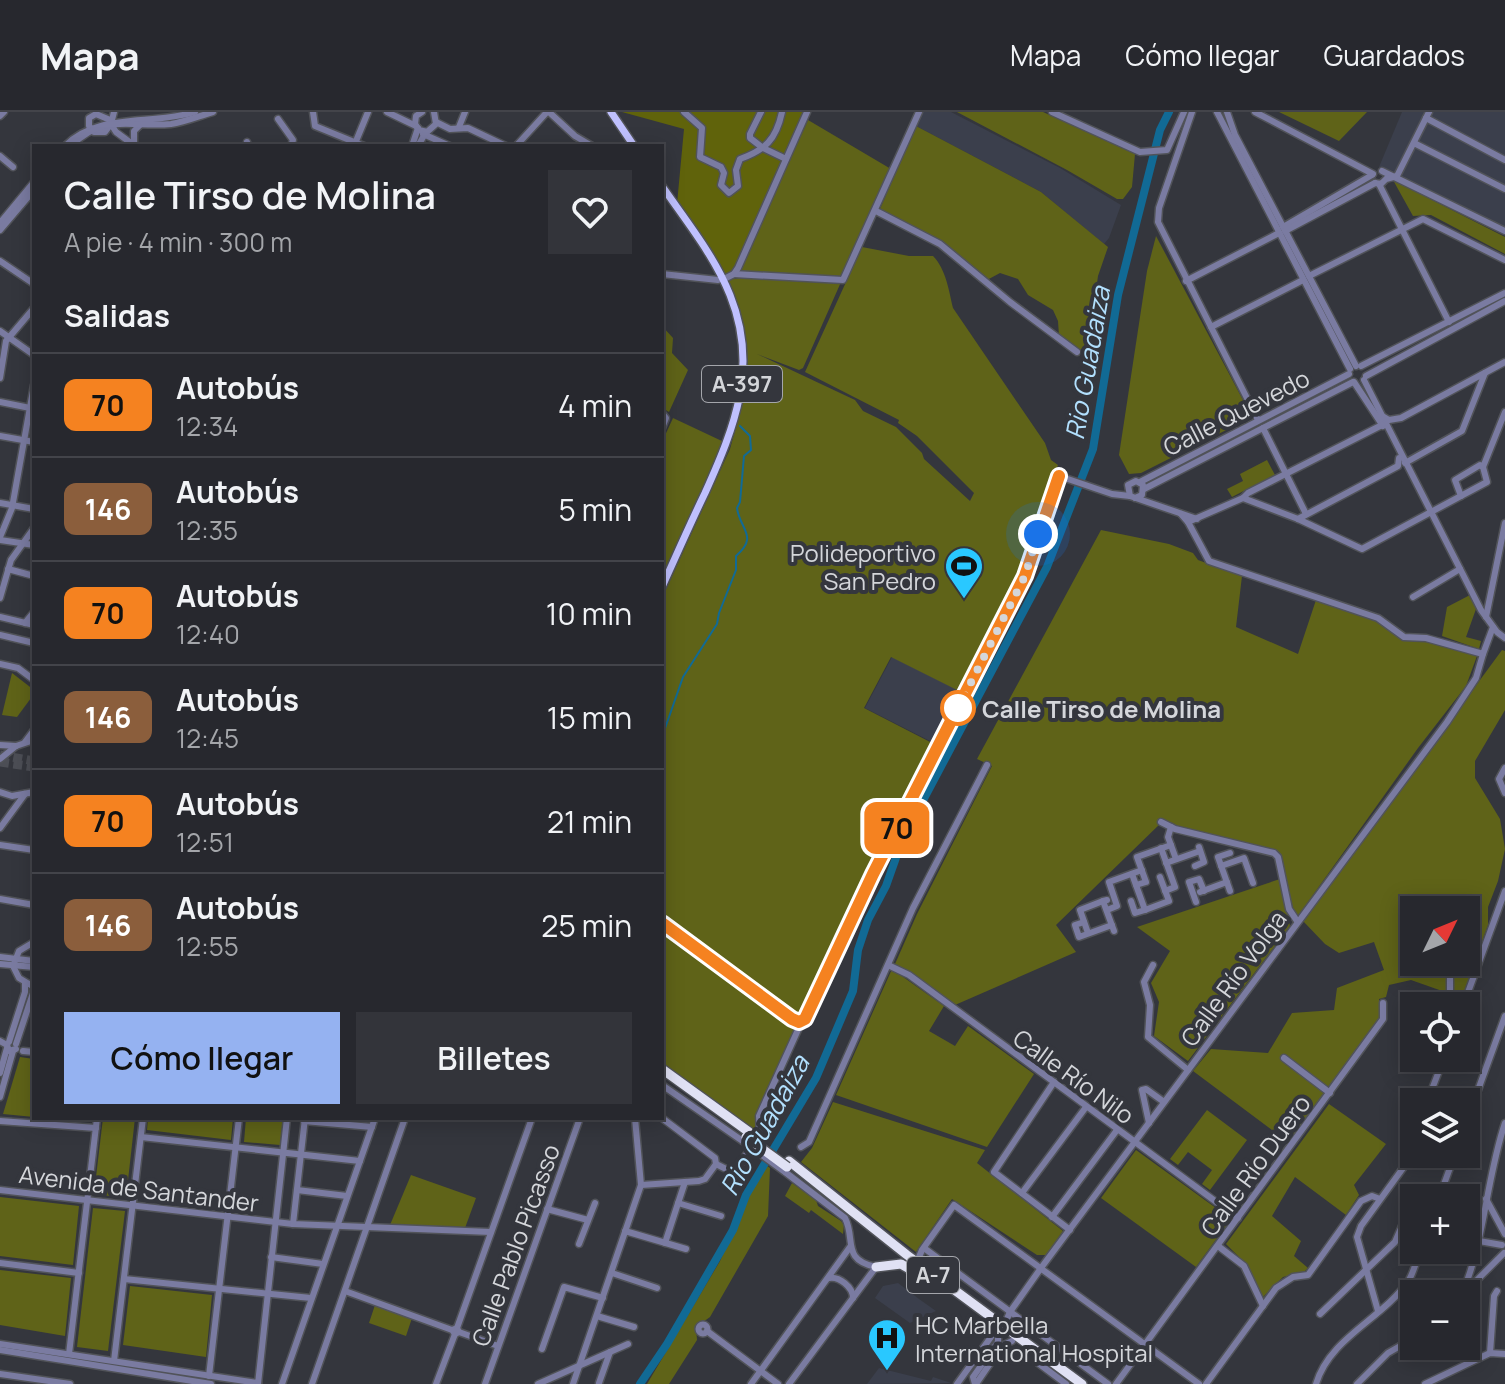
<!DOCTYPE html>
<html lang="es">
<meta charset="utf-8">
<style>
body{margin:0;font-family:Manrope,sans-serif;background:#33343a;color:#f1f3f6;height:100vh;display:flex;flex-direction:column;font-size:30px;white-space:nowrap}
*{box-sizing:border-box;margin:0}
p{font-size:26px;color:#a4a6aa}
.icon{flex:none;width:44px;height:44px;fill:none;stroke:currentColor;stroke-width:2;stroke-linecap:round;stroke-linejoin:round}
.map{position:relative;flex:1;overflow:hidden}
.drawer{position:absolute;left:32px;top:32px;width:632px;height:976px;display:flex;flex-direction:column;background:#27282e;border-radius:0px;box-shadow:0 4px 20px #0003,0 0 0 2px #43444a}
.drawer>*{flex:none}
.badge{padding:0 16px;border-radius:12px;font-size:28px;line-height:52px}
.needle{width:52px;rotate:47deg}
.buttons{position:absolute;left:1400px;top:784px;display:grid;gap:16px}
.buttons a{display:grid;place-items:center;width:80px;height:80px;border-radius:0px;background:#27282e;box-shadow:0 4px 20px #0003,0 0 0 2px #43444a;font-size:40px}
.you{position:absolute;width:40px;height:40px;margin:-20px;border:6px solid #fff;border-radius:50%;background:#1a73e8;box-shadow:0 0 0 12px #1a73e833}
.map>.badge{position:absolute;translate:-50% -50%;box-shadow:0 0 0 4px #fff}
h2{padding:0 32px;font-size:30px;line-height:72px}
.round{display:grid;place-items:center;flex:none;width:84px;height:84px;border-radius:0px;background:#33343a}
.headline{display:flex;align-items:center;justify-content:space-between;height:136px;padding:0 32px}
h1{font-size:38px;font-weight:600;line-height:60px}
.button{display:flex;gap:16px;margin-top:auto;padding:16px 32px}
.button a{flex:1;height:92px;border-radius:0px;background:#95b2f1;color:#111;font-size:32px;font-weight:600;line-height:92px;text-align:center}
.button a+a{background:#33343a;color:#f1f3f6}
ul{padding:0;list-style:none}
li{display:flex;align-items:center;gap:24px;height:104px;padding:0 32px;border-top:2px solid #43444a}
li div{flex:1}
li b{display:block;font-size:30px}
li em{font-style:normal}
li .badge{min-width:88px;font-weight:700;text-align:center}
header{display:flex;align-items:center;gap:48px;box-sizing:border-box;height:112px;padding:0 40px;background:#27282e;border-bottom:2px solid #43444a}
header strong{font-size:38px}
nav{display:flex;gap:44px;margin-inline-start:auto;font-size:28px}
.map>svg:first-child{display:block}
.built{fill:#3b3f4c}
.green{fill:#5f6318;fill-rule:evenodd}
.forest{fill:#60630b}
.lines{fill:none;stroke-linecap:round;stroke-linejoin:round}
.stream{stroke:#116a95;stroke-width:2}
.river{stroke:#116a95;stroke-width:8}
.highway-tunnel{stroke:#4c4e55;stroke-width:9;stroke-dasharray:9 4.5;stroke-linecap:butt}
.minor-casing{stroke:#515359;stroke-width:9}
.major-casing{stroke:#515359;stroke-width:10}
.highway-casing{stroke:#515359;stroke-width:12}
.minor{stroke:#7a7ba1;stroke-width:6}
.major{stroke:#bfc0fe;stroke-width:7}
.highway{stroke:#e0e1f4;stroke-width:9}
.minor-bridge-casing{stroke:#515359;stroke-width:9;stroke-linecap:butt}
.highway-bridge-casing{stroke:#515359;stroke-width:12;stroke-linecap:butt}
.minor-bridge{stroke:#7a7ba1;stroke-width:6}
.highway-bridge{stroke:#e0e1f4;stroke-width:9}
.line-casing{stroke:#fff;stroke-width:18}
.line{stroke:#f58220;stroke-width:12}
.walk{stroke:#d4d6da;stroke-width:8;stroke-dasharray:0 14.4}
.stop-dot{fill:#fff;stroke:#f58220;stroke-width:4}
.labels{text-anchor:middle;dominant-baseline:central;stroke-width:8;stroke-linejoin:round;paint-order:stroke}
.shield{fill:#34363d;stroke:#a4a6ab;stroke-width:2}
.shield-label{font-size:22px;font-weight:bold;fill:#d4d6da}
.street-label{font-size:24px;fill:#d4d6da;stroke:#34363d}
.poi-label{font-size:24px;fill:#d4d6da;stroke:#34363d;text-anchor:end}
.stop-label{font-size:24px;font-weight:bold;fill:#d4d6da;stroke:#34363d;text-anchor:start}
.water-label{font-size:26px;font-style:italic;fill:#b2e0fe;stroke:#34363d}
</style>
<header>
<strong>Mapa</strong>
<nav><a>Mapa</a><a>Cómo llegar</a><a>Guardados</a></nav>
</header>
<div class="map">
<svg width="1505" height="1272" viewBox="0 0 1505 1272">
<rect width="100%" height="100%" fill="#34363d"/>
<g class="built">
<path d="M922,0H951L1060,56L1121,93L1109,126L1104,132L1041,80L916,14Z"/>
<path d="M1402,0H1505V117L1379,55Z"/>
<path d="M892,545L958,578L951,592L949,604L936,632L865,596Z"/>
<path d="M898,1171L919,1187L936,1199L910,1211L875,1186L883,1174Z"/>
<path d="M879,1256L931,1269L933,1265L951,1271L867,1272Z"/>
</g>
<g class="green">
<path d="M957,0H1043L1135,42L1132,75L1123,87H1117L1067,58Z"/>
<path d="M1279,0H1367L1339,29Z"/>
<path d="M808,8L891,57L803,256L799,258L757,242L855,288L863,299L896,315L922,341L924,347L970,389L974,381L917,324L898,311L899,308L805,260L862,135L909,144H933C946,157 949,179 953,196L1045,331L1051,348L1058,353L1032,418L1028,431L1030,444L961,580L891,545L864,596L934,632L866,767L802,903L795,905L662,806V486L730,337L746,278L747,239L736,190L727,168L739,166L738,160Z"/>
<path d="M916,14L1041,80L1108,135L1098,164L1089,230L1083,238L1077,237L1059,224L1058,209L1053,198L1028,183L1018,167L1000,161L987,168L941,130L879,99Z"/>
<path d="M1393,68L1505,125V142L1431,103L1413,104Z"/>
<path d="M1156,124L1252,305L1141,361L1129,362L1119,343L1147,159Z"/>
<path d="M662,214L673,226L672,241L688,258L669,300L662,296Z"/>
<path d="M673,306L724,330L662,467V330Z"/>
<path d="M1267,348L1275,363L1232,385L1227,377L1243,369L1240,362Z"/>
<path d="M1101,418L1169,432L1193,441L1198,448L1242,464L1236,515L1298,542L1316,488L1380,510L1399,526L1428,530L1477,544L1466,574L1418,636L1298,804L1293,796L1279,742L1276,739L1173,714L1163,709L1056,813L1076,840L955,893L895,852L917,802L992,654L977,647Z"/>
<path d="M1470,483L1476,497L1466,525L1481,529L1479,537L1442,524L1447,495Z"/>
<path d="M1502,538L1505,539V598L1475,649V666L1500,707L1505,737L1498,769L1488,795V813L1459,894H1451L1445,880L1411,868L1389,873L1386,885L1379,887V906L1288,1030L1193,959L1211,937L1268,941L1292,901L1334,898L1337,876L1384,858L1374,830L1339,841L1325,832L1303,809ZM1414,798H1466V850H1414Z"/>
<path d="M12,561L34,578V582L17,605L2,603Z"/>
<path d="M1280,767L1290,814L1188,949L1154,924L1159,890L1151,871L1170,839L1137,815Z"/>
<path d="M662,814L798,914L756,1003L758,1022L662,951Z"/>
<path d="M892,857L944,894L929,919L955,934L968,914L1034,962L987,1035L836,983Z"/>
<path d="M20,945L34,947V1005L3,1002Z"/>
<path d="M833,990L985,1038L977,1051L1063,1119L1046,1143H1037L952,1087L916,1140L801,1050L812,1036Z"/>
<path d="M1329,992L1386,1032L1354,1073L1359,1083L1346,1103L1295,1065L1272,1104L1301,1129L1294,1144L1308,1156L1304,1160L1283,1165L1262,1186L1247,1153L1226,1132Z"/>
<path d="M1207,998L1247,1028L1210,1078L1202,1072L1212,1058L1188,1040L1178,1053L1170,1047Z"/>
<path d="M103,1006H135L126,1086L94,1082Z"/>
<path d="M148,1006H233L231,1028L147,1018Z"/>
<path d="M246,1006H283L280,1033L244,1030Z"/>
<path d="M1136,1038L1231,1107L1196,1155L1101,1086Z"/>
<path d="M766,1053L770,1056L768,1104L710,1205L696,1215L697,1228L669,1272H647L720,1149L751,1079Z"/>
<path d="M411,1063L476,1086L465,1116L390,1113Z"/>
<path d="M792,1071L816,1088L818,1094L841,1109L844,1113L843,1122L811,1098L809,1101L785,1084Z"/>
<path d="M0,1085L79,1094L73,1153L0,1144Z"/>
<path d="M93,1096L125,1099L108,1239L77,1235Z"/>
<path d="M0,1158L71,1166L65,1224L0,1213Z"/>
<path d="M130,1174L212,1183L206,1245L123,1233Z"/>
<path d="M375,1193L412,1206L406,1224L369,1211Z"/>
</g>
<path class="forest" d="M622,0H804L734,157L724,164L677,92L684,17Z"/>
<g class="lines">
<path class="stream" d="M662,625L683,565L717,512L719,501L736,458V444C759,424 740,418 737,396L740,390L744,344L751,338L750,324L740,314"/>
<path class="river" d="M640,1272L667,1232L733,1118L746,1083L816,966L853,879L858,838L868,808L886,774L903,726L1047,455L1093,337L1118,183L1160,18L1169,0"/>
<g class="highway-tunnel">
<path d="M0,643L34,649"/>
<path d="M0,650L34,655"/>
</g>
<defs>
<g id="minor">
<path d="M313,0L315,14L364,34"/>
<path d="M387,0L416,14"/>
<path d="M422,0L416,4L415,12L419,18L427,20L436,12L434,0"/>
<path d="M549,0L575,24L592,34"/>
<path d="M684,0L702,16L700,45L721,55L724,61L721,73L729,81L738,74L736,58L740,47C765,38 776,28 782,0"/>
<path d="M761,0L750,22V26L763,36L786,47"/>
<path d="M1052,0L1140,40L1167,38L1184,0"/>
<path d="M1192,0L1159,96L1158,110L1258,308"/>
<path d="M1217,0L1350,257"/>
<path d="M1227,0L1235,23L1356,254"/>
<path d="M1255,0L1373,62"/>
<path d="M0,4L4,0"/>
<path d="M1426,6L1505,48"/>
<path d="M278,7L293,28L291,34"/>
<path d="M110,8L96,2L89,6V14L94,20H105L111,12L114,0"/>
<path d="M436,10L450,17L468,16L506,34"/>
<path d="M111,12L116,20L135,34"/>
<path d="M459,15L465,0"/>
<path d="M423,22L450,34"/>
<path d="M247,30L248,34"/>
<path d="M1414,31L1505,77"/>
<path d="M134,33V19L143,10"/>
<path d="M65,34C99,0 150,14 195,0"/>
<path d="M71,34C105,0 131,16 171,12C185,10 199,4 213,0"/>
<path d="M354,34L368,0"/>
<path d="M412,34L418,16"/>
<path d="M418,34L426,20"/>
<path d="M516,34L547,0"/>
<path d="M0,44L13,55"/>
<path d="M1382,59L1505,119"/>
<path d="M1397,64L1429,0"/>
<path d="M1375,71L1381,72L1386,67L1397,64"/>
<path d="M1379,72L1449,210"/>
<path d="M876,99L940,132L1010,190L1077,240"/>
<path d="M0,111L34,70"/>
<path d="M1283,115L1372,63"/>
<path d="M0,118L34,78"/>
<path d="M1285,119L1375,71"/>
<path d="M0,149L34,172"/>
<path d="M662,162L718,168"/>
<path d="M734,162L843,168L919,0"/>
<path d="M1309,164L1423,107L1505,148"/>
<path d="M726,166L734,162L738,156L807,0"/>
<path d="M1186,169L1279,121"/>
<path d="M1211,215L1303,168"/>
<path d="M0,219L34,243"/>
<path d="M1361,254L1505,181"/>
<path d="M1366,264L1505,189"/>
<path d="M0,266L6,229L34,196"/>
<path d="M1364,268L1481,498L1497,520L1505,526"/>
<path d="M1354,270L1383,314"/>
<path d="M0,290L30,296"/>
<path d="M662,301L666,306L662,316"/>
<path d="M1384,305L1389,308L1401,306L1505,250"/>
<path d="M1263,316L1306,402"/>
<path d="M0,324L34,330"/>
<path d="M1405,351L1462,319L1485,261"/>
<path d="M1483,355L1505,300"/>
<path d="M1140,370L1349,262"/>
<path d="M1144,377L1353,270"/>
<path d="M1461,384L1455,368L1480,353L1483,355"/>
<path d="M1135,386L1142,383L1143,373L1136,369L1128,373L1130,384L1197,407"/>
<path d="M1243,386L1248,381L1382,313"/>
<path d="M0,391L34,397"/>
<path d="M1181,402L1188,410L1209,449L1378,506L1404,525L1426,526L1483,542L1493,515"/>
<path d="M1298,407L1398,354L1399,346"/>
<path d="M1188,410L1243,386L1298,407L1362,437L1487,370L1483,355"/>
<path d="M0,425L12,396L34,273"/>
<path d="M0,428L34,433"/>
<path d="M8,457L34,464"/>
<path d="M1413,485L1460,457"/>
<path d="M0,486L11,448L34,416"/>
<path d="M0,505L34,513"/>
<path d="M1486,505L1505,411"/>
<path d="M25,511L34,500"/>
<path d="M0,523L34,531"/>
<path d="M0,552L18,556L34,568"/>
<path d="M25,630L34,618"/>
<path d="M0,633L16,634"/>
<path d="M0,647L16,634L34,628"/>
<path d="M1505,656L1499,667L1505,681"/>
<path d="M0,680L12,684L34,680"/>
<path d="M1161,710L1175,717L1274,741L1278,745L1289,797L1297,809"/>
<path d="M1171,715L1168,725L1176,747"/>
<path d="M0,716L25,682"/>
<path d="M0,733L34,738"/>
<path d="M1161,736L1175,775L1165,779"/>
<path d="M1230,741L1218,745L1230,779"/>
<path d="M1166,751L1200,739"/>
<path d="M1195,754L1204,750L1199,735"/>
<path d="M1221,754L1244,746L1253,771"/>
<path d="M1136,773L1146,770L1137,745L1171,733"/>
<path d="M1200,780L1227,770"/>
<path d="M0,787L34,793"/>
<path d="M1107,788L1103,789L1114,819"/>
<path d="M1131,789L1135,801L1145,798L1132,762"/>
<path d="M1196,790L1189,770L1199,767L1204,779"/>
<path d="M1107,798L1117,794L1109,770L1142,758"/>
<path d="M1145,798L1169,789L1160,765"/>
<path d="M1084,810L1075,813L1079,825L1112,813"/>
<path d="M662,811L792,907L799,910L805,907L873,762L1025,464L1059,364L1112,382L1130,384"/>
<path d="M1088,821L1080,798L1103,789"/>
<path d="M34,830L19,839L13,854L19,866L34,875"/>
<path d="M0,845L34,849"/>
<path d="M0,852L34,855"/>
<path d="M888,853L909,863L1238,1106"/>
<path d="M1153,853L1144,870L1150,893L1148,925L1188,958"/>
<path d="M1450,894V852"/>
<path d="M1463,894L1505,779"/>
<path d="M0,929L7,933L9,939L16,937"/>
<path d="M9,930L25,880V871"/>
<path d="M16,932L34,878"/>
<path d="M23,939L34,940"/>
<path d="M1284,946L1330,981"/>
<path d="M0,961L7,936"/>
<path d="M1054,970L994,1060L1070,1118"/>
<path d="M662,973L744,1030"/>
<path d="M0,985L13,939"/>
<path d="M1427,990L1444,946"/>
<path d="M0,1009L96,1016"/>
<path d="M304,1009L372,1015"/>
<path d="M1149,1011L1142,978L1146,977L1164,990"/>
<path d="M1466,1011L1505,904"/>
<path d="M141,1025L360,1049"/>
<path d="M801,1035L809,1030L913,796L987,653"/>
<path d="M716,1052L734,1061L760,1022L759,1004L802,909"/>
<path d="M785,1060L845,1106C856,1127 841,1148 876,1155L789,1272"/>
<path d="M641,1073L699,1069L705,1067L716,1052L715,1046L662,1006"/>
<path d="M0,1078L293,1112L491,1120"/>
<path d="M297,1078L347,1084"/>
<path d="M1022,1081L1086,995"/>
<path d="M1439,1086L1455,1042"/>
<path d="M1486,1087L1505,1122"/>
<path d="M678,1091L721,1104"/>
<path d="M547,1097L588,1108"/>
<path d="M1052,1105L1117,1018"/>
<path d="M293,1112L305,1006"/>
<path d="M625,1119L686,1137"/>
<path d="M1479,1129L1502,1133"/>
<path d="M665,1131L685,1070"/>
<path d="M579,1132L595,1091"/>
<path d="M1218,1134L1244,1154L1263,1194"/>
<path d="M924,1136L1108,1272"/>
<path d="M271,1145L323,1152"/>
<path d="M0,1151L79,1161"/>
<path d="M921,1151L919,1145L922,1138L954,1093L1199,1272"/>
<path d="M612,1161L657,1176"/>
<path d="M829,1166C839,1164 853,1175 853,1186"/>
<path d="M124,1167L311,1186"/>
<path d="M345,1179L452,1218L457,1216L459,1220L455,1222L452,1218"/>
<path d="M1462,1182C1485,1128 1486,1067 1505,1011"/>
<path d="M1463,1182L1504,1141"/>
<path d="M1378,1199L1357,1125L1361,1114L1406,1052L1414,1028"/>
<path d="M1320,1202L1395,1130L1405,1107"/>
<path d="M597,1204L634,1215"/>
<path d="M1006,1209L1010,1200L1041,1156L1447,610L1476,566L1483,542"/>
<circle cx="703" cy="1217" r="4.5"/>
<path d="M457,1216L532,1006"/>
<path d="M707,1219L778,1272"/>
<path d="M459,1220L498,1234"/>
<path d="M0,1232L258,1271"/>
<path d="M542,1237L564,1175L603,1186"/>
<path d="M0,1238L211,1272"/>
<path d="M1490,1241L1494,1184L1497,1179"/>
<path d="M69,1242L97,1006"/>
<path d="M1031,1242L1038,1251L1066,1272"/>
<path d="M114,1249L143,1006"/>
<path d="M0,1262L70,1272"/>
<path d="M209,1264L239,1006"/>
<path d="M599,1271L610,1240"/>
<path d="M258,1272L287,1006"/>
<path d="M282,1272L375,1006"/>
<path d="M312,1272L405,1006"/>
<path d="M436,1272L455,1222"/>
<path d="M485,1272L580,1006"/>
<path d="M538,1272L628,1232"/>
<path d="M573,1272L641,1073L635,1006"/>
<path d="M751,1272L850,1135"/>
<path d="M957,1272L991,1225"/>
<path d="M975,1272L973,1265L998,1230V1224L984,1208"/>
<path d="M976,1272L1002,1234L1012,1229"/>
<path d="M1116,1272L1383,907V891"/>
<path d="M1206,1272L1276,1176L1293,1165L1308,1163L1361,1089L1372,1084L1380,1087"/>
<path d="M1316,1272C1330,1225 1383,1207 1409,1168C1414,1159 1417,1148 1420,1138"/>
<path d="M1357,1272L1388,1241L1414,1226"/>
<path d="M1425,1272L1490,1241L1505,1242"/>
</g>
<g id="major">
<path d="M611,0L634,34"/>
<path d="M662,74C686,109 714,143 730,183C759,255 735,314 705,381C690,412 676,444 662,475"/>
</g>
<g id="highway">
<path d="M662,957L749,1020"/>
<path d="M789,1049L907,1143L1082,1272"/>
<path d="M876,1155L901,1152L932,1170"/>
</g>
</defs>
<use href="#minor" class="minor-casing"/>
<use href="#major" class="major-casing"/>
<use href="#highway" class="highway-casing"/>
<use href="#minor" class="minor"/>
<use href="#major" class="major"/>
<use href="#highway" class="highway"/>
<defs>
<path id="minor-bridge" d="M744,1030L785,1060"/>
<path id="highway-bridge" d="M746,1025L787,1055"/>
</defs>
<use href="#minor-bridge" class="minor-bridge-casing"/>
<use href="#highway-bridge" class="highway-bridge-casing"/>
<use href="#minor-bridge" class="minor-bridge"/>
<use href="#highway-bridge" class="highway-bridge"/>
</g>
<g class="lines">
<defs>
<path id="line" d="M662,811L792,907L799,910L805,907L873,762L1025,464L1059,364"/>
</defs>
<use href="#line" class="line-casing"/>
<use href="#line" class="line"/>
<path class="walk" d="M958,596L1025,464L1038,422"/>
</g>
<defs>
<symbol id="stadium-pin" viewBox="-11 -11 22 30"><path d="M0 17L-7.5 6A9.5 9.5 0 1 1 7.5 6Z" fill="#29c8ff" stroke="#34363d"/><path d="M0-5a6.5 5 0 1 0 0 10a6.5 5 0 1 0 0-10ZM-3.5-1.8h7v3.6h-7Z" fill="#111"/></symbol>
<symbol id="hospital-pin" viewBox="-11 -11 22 30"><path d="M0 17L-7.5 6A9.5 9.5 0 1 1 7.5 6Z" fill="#29c8ff" stroke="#34363d"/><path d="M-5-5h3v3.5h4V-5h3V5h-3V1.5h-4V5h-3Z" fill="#111"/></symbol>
</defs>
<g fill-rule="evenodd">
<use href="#stadium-pin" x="942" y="432" width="44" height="60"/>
<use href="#hospital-pin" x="865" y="1204" width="44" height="60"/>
</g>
<circle class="stop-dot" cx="958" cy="596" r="16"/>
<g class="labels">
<g class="shield">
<rect x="702" y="254" width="80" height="36" rx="6"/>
<rect x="907" y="1145" width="52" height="36" rx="6"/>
</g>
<g class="shield-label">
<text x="742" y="272">A-397</text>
<text x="933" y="1163">A-7</text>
</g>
<g class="street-label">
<text transform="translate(1236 300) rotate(-27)">Calle Quevedo</text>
<text transform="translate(1233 866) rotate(-54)">Calle Río Volga</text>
<text transform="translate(1074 964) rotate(36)">Calle Río Nilo</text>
<text transform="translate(1255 1053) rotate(-54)">Calle Río Duero</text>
<text transform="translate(139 1076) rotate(7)">Avenida de Santander</text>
<text transform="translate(515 1133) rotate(-70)">Calle Pablo Picasso</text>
</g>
<g class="poi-label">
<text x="936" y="440">Polideportivo<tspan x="936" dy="28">San Pedro</tspan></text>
<text x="915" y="1212" text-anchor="start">HC Marbella<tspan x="915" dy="28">International Hospital</tspan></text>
</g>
<g class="stop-label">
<text x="982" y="596">Calle Tirso de Molina</text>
</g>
<g class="water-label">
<text transform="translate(1087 251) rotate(-80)">Rio Guadaiza</text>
<text transform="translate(764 1013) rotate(-61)">Rio Guadaiza</text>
</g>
</g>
</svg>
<div class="buttons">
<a><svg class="needle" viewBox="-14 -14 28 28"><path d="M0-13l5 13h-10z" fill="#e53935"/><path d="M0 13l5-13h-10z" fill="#a4a6aa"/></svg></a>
<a><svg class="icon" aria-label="locate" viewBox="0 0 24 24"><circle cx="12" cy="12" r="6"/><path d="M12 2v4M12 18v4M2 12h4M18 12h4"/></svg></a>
<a><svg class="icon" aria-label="layers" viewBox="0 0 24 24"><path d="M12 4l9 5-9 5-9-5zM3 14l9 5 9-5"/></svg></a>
<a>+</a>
<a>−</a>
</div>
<div class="you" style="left:1038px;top:422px"></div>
<b class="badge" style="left:897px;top:716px;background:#f58220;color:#111">70</b>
<section class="drawer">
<div class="headline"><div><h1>Calle Tirso de Molina</h1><p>A pie · 4 min · 300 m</p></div><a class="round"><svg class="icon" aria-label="heart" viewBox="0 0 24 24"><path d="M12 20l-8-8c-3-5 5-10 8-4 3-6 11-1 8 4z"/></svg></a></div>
<h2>Salidas</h2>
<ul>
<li><span class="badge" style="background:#f58220;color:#111">70</span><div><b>Autobús</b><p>12:34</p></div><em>4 min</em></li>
<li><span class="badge" style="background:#8b5e3c;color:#fff">146</span><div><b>Autobús</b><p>12:35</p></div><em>5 min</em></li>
<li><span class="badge" style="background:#f58220;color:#111">70</span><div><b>Autobús</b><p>12:40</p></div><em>10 min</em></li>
<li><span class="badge" style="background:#8b5e3c;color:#fff">146</span><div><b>Autobús</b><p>12:45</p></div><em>15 min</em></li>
<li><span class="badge" style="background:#f58220;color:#111">70</span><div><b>Autobús</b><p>12:51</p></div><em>21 min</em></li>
<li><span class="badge" style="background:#8b5e3c;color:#fff">146</span><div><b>Autobús</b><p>12:55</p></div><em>25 min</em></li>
</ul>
<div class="button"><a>Cómo llegar</a><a>Billetes</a></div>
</section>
</div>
